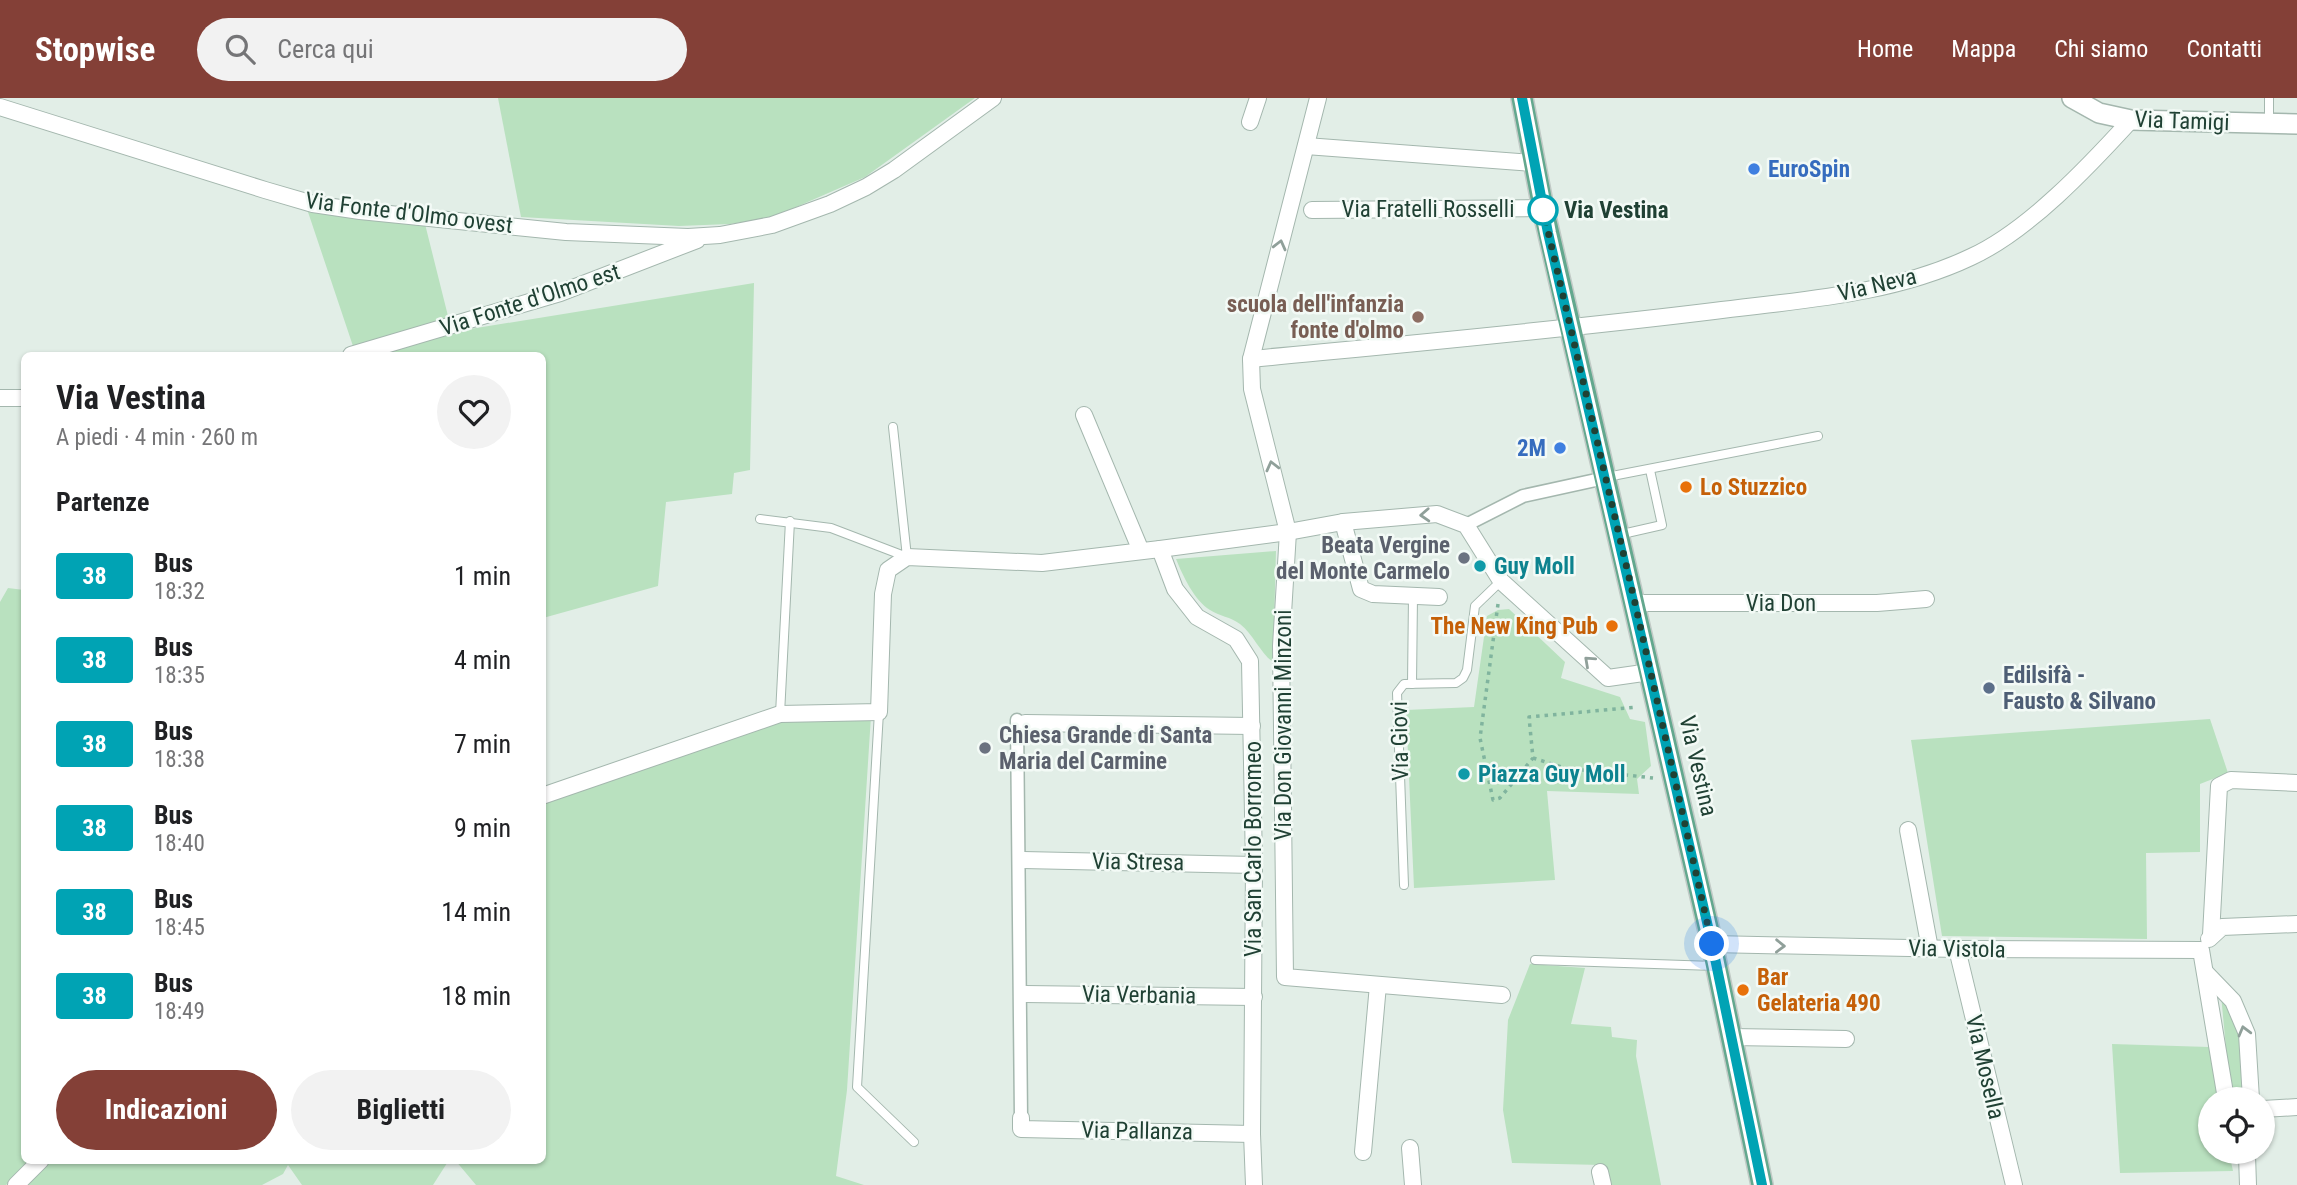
<!DOCTYPE html>
<html lang="it">
<meta charset="utf-8">
<style>
body{margin:0;font-family:"Roboto Condensed",sans-serif;background:#f2f2f2;color:#202124;height:100vh;display:flex;flex-direction:column;font-size:26px;white-space:nowrap}
*{box-sizing:border-box;margin:0}
p{font-size:23px;color:#757577}
.icon{flex:none;width:38px;height:38px;fill:none;stroke:currentColor;stroke-width:2;stroke-linecap:round;stroke-linejoin:round}
.map{position:relative;flex:1;overflow:hidden}
.drawer{position:absolute;left:21px;top:254px;width:525px;height:812px;display:flex;flex-direction:column;background:#fff;border-radius:10px;box-shadow:0 2px 5px #0004}
.drawer>*{flex:none}
.badge{padding:0 14px;border-radius:5px;font-size:24px;line-height:46px}
.buttons{position:absolute;left:2198px;top:989px;display:grid;gap:14px}
.buttons a{display:grid;place-items:center;width:77px;height:77px;border-radius:50%;background:#fff;box-shadow:0 2px 5px #0004;font-size:35px}
.you{position:absolute;width:35px;height:35px;margin:-18px;border:5px solid #fff;border-radius:50%;background:#1a73e8;box-shadow:0 0 0 10px #1a73e833}
.map>.badge{position:absolute;translate:-50% -50%;box-shadow:0 0 0 4px #fff}
h2{padding:0 35px;font-size:26px;line-height:63px}
.round{display:grid;place-items:center;flex:none;width:74px;height:74px;border-radius:37px;background:#f2f2f2}
.head{display:flex;align-items:center;justify-content:space-between;height:119px;padding:0 35px}
h1{font-size:33px;font-weight:700;line-height:52px}
.action{display:flex;gap:14px;margin-top:auto;padding:14px 35px}
.action a{flex:1;height:80px;border-radius:42px;background:#844037;color:#fff;font-size:28px;font-weight:700;line-height:80px;text-align:center}
.action a+a{background:#f2f2f2;color:#202124}
ul{padding:0;list-style:none}
li{display:flex;align-items:center;gap:21px;height:84px;padding:0 35px}
li div{flex:1}
li b{display:block;font-size:26px}
li em{font-style:normal}
li .badge{min-width:77px;font-weight:700;text-align:center}
header{display:flex;align-items:center;gap:42px;box-sizing:border-box;height:98px;padding:0 35px;background:#844037;color:#fff}
header strong{font-size:33px}
nav{display:flex;gap:38px;margin-inline-start:auto;font-size:24px}
.search{width:490px;height:63px;background:#f2f2f2;display:flex;align-items:center;gap:18px;box-sizing:border-box;padding:0 24px;border-radius:38px;color:#757577;font-size:26px}
.map>svg:first-child{display:block}
.green{fill:#b9e1bf}
.lines{fill:none;stroke-linecap:round;stroke-linejoin:round}
.service-casing{stroke:#a4b7ae;stroke-width:10}
.pedestrian-casing{stroke:#a4b7ae;stroke-width:15}
.minor-casing{stroke:#a4b7ae;stroke-width:18}
.tertiary-casing{stroke:#a4b7ae;stroke-width:22}
.primary-casing{stroke:#c1cac6;stroke-width:24}
.path{stroke:#80b49e;stroke-width:3.5;stroke-dasharray:3.5 5;stroke-linecap:butt}
.service{stroke:#fff;stroke-width:8}
.pedestrian{stroke:#fff;stroke-width:12}
.minor{stroke:#fff;stroke-width:16}
.tertiary{stroke:#fff;stroke-width:19}
.primary{stroke:#63a88e;stroke-width:21}
.oneway{stroke:#90a09a}
.line-casing{stroke:#fff;stroke-width:16}
.line{stroke:#00a3b4;stroke-width:10}
.walk{stroke:#204134;stroke-width:7;stroke-dasharray:0 12.6}
.shop-dot{fill:#3f7fe0;stroke:#f3faf6;stroke-width:2.5}
.stop-dot{fill:#fff;stroke:#00a3b4;stroke-width:3.5}
.education-dot{fill:#8d6e63;stroke:#f3faf6;stroke-width:2.5}
.food-dot{fill:#e8710a;stroke:#f3faf6;stroke-width:2.5}
.worship-dot{fill:#6b7280;stroke:#f3faf6;stroke-width:2.5}
.culture-dot{fill:#0f9aa8;stroke:#f3faf6;stroke-width:2.5}
.service-dot{fill:#5c6f8a;stroke:#f3faf6;stroke-width:2.5}
.labels{text-anchor:middle;dominant-baseline:central;stroke-width:5;stroke-linejoin:round;paint-order:stroke}
.street-label{font-size:23px;fill:#204134;stroke:#f3faf6}
.shop-label{font-size:23px;font-weight:bold;fill:#366cbe;stroke:#f3faf6;text-anchor:start}
.stop-label{font-size:23px;font-weight:bold;fill:#204134;stroke:#f3faf6;text-anchor:start}
.education-label{font-size:23px;font-weight:bold;fill:#785e54;stroke:#f3faf6;text-anchor:end}
.food-label{font-size:23px;font-weight:bold;fill:#c56008;stroke:#f3faf6;text-anchor:start}
.worship-label{font-size:23px;font-weight:bold;fill:#5b616d;stroke:#f3faf6;text-anchor:end}
.culture-label{font-size:23px;font-weight:bold;fill:#0d838f;stroke:#f3faf6;text-anchor:start}
.service-label{font-size:23px;font-weight:bold;fill:#4e5e75;stroke:#f3faf6;text-anchor:start}
</style>
<header>
<strong>Stopwise</strong>
<div class="search"><svg class="icon" aria-label="search" viewBox="0 0 24 24"><circle cx="10" cy="10" r="6"/><path d="M15 15l6 6"/></svg>Cerca qui</div>
<nav><a>Home</a><a>Mappa</a><a>Chi siamo</a><a>Contatti</a></nav>
</header>
<div class="map">
<svg width="2297" height="1087" viewBox="0 0 2297 1087">
<rect width="100%" height="100%" fill="#e2eee7"/>
<g class="green">
<path d="M498,0H975L865,79L771,120L730,126L679,128L521,119Z"/>
<path d="M308,114L425,126L452,234L754,185L750,372L734,375L732,396L666,404L658,488L543,520L542,257H356Z"/>
<path d="M1276,453L1273,564C1261,556 1253,536 1240,526C1231,519 1219,518 1210,512C1194,502 1183,478 1176,461Z"/>
<path d="M8,490L24,492V1062H30L6,1087H0V504Z"/>
<path d="M1509,511L1565,564L1561,580L1620,599L1630,621L1645,624L1651,668L1637,681L1639,696L1547,693L1555,782L1414,790L1406,612L1474,609L1487,518L1498,512Z"/>
<path d="M871,618L847,992L836,1078L864,1087H476L455,1062H542L543,702L781,621Z"/>
<path d="M2210,621L2228,675L2200,686V754L2146,755L2147,841L1942,838L1911,642Z"/>
<path d="M1530,866L1585,870L1571,926L1611,929L1612,939L1637,942L1636,958L1661,1087H1606L1602,1067L1512,1065L1503,1012L1508,922Z"/>
<path d="M2221,897L2237,920L2243,978L2240,1001H2232L2230,992Z"/>
<path d="M2112,946L2209,949L2219,1001H2210V1054H2229L2233,1073L2120,1075Z"/>
<path d="M49,1062H449L433,1087H302L288,1067L283,1076L262,1087H25Z"/>
</g>
<g class="lines">
<defs>
<g id="service">
<path d="M2269,0V25"/>
<path d="M1607,379L1818,338"/>
<path d="M760,421L831,430L907,459L893,329"/>
<path d="M1618,437L1662,427L1650,372"/>
<path d="M1412,586L1413,498"/>
<path d="M879,614L857,989L914,1044"/>
<path d="M780,616L790,423"/>
<path d="M1404,787L1397,595L1404,586L1456,585L1463,580L1467,572L1475,508L1501,483"/>
<path d="M1535,862L1714,868"/>
</g>
<g id="pedestrian">
<path d="M1466,427L1523,398L1605,380"/>
<path d="M1017,622L1021,1020"/>
</g>
<g id="minor">
<path d="M1318,0L1251,261L1252,291L1288,434L1281,548L1285,879L1502,897"/>
<path d="M0,9L265,92L313,106L360,113L566,134L688,139L720,137L772,127L830,106L866,89L894,72L993,0"/>
<path d="M1250,24L1258,0"/>
<path d="M1306,48L1534,65"/>
<path d="M1312,112L1543,110"/>
<path d="M351,257L560,195L697,142"/>
<path d="M1251,261C1406,246 1560,232 1714,213C1800,202 1891,197 1971,159C2028,133 2089,68 2131,22"/>
<path d="M0,300H24"/>
<path d="M1084,317L1141,453"/>
<path d="M1343,424L1361,491L1373,496L1439,499"/>
<path d="M1160,451L1175,491L1197,519L1236,541L1250,563L1254,767L1252,1036L1254,1087"/>
<path d="M1635,505H1877L1926,501"/>
<path d="M1025,625L1252,628"/>
<path d="M542,698L780,616L879,614L883,496L888,472L907,459L1042,465L1160,451L1288,434L1343,424L1437,416L1466,427L1501,483L1608,580L1650,574"/>
<path d="M1908,732L1930,851"/>
<path d="M1023,762L1254,767"/>
<path d="M2211,837L2219,688L2231,682L2297,685"/>
<path d="M2209,841L2222,829L2297,826"/>
<path d="M1712,846L1957,851L2201,852L2226,1001"/>
<path d="M1957,851L2014,1087"/>
<path d="M2205,874L2233,903L2247,936L2251,1001"/>
<path d="M1025,896L1254,899"/>
<path d="M1731,939L1846,941"/>
<path d="M2263,1011L2297,1009"/>
<path d="M1021,1020V1031L1252,1036"/>
<path d="M1410,1050L1413,1087"/>
<path d="M1363,1054L1378,887"/>
<path d="M1600,1074L1603,1087"/>
<path d="M16,1087L41,1062"/>
<path d="M2248,1087L2247,1057L2249,1054"/>
</g>
<path id="tertiary" d="M2072,0L2099,15L2131,22L2297,26"/>
<path id="primary" d="M1522,0L1543,110L1712,846L1762,1087"/>
</defs>
<use href="#service" class="service-casing"/>
<use href="#pedestrian" class="pedestrian-casing"/>
<use href="#minor" class="minor-casing"/>
<use href="#tertiary" class="tertiary-casing"/>
<use href="#primary" class="primary-casing"/>
<g class="path">
<path d="M1498,506L1480,640L1493,702L1500,700L1533,660L1529,619L1637,609"/>
<path d="M1533,660L1565,670L1653,680"/>
</g>
<use href="#service" class="service"/>
<use href="#pedestrian" class="pedestrian"/>
<use href="#minor" class="minor"/>
<use href="#tertiary" class="tertiary"/>
<use href="#primary" class="primary"/>
</g>
<defs><path id="oneway-chevron" d="M-2-3.5L2.5 0L-2 3.5" fill="none" stroke-width="1.6" stroke-linecap="round" stroke-linejoin="round" transform="scale(1.75)"/></defs>
<g class="oneway">
<use href="#oneway-chevron" transform="translate(1280 147) rotate(-76)"/>
<use href="#oneway-chevron" transform="translate(1272 368) rotate(-104)"/>
<use href="#oneway-chevron" transform="translate(1425 417) rotate(177)"/>
<use href="#oneway-chevron" transform="translate(1589 563) rotate(-138)"/>
<use href="#oneway-chevron" transform="translate(1780 848) rotate(1)"/>
<use href="#oneway-chevron" transform="translate(2244 933) rotate(-105)"/>
</g>
<g class="lines">
<defs>
<path id="line" d="M1522,0L1548,135L1712,846L1762,1087"/>
</defs>
<use href="#line" class="line-casing"/>
<use href="#line" class="line"/>
<path class="walk" d="M1543,112L1635,505L1712,846"/>
</g>
<g class="shop-dot">
<circle cx="1754" cy="71" r="7"/>
<circle cx="1560" cy="350" r="7"/>
</g>
<circle class="stop-dot" cx="1543" cy="112" r="14"/>
<circle class="education-dot" cx="1418" cy="219" r="7"/>
<g class="food-dot">
<circle cx="1686" cy="389" r="7"/>
<circle cx="1612" cy="528" r="7"/>
<circle cx="1743" cy="892" r="7"/>
</g>
<g class="worship-dot">
<circle cx="1464" cy="460" r="7"/>
<circle cx="985" cy="650" r="7"/>
</g>
<g class="culture-dot">
<circle cx="1480" cy="468" r="7"/>
<circle cx="1464" cy="676" r="7"/>
</g>
<circle class="service-dot" cx="1989" cy="590" r="7"/>
<g class="labels">
<g class="street-label">
<text transform="translate(2182 23) rotate(2)">Via Tamigi</text>
<text x="1428" y="111">Via Fratelli Rosselli</text>
<text transform="translate(409 115) rotate(7)">Via Fonte d'Olmo ovest</text>
<text transform="translate(1877 187) rotate(-13)">Via Neva</text>
<text transform="translate(530 202) rotate(-18)">Via Fonte d'Olmo est</text>
<text x="1781" y="505">Via Don</text>
<text transform="translate(1283 627) rotate(-90)">Via Don Giovanni Minzoni</text>
<text transform="translate(1400 643) rotate(-91)">Via Giovi</text>
<text transform="translate(1698 668) rotate(77)">Via Vestina</text>
<text transform="translate(1253 751) rotate(-90)">Via San Carlo Borromeo</text>
<text transform="translate(1138 764) rotate(1)">Via Stresa</text>
<text transform="translate(1957 851) rotate(1)">Via Vistola</text>
<text transform="translate(1139 897) rotate(1)">Via Verbania</text>
<text transform="translate(1985 969) rotate(77)">Via Mosella</text>
<text transform="translate(1137 1033) rotate(1)">Via Pallanza</text>
</g>
<g class="shop-label">
<text x="1768" y="71">EuroSpin</text>
<text x="1546" y="350" text-anchor="end">2M</text>
</g>
<g class="stop-label">
<text x="1564" y="112">Via Vestina</text>
</g>
<g class="education-label">
<text x="1404" y="206">scuola dell'infanzia<tspan x="1404" dy="26">fonte d'olmo</tspan></text>
</g>
<g class="food-label">
<text x="1700" y="389">Lo Stuzzico</text>
<text x="1598" y="528" text-anchor="end">The New King Pub</text>
<text x="1757" y="879">Bar<tspan x="1757" dy="26">Gelateria 490</tspan></text>
</g>
<g class="worship-label">
<text x="1450" y="447">Beata Vergine<tspan x="1450" dy="26">del Monte Carmelo</tspan></text>
<text x="999" y="637" text-anchor="start">Chiesa Grande di Santa<tspan x="999" dy="26">Maria del Carmine</tspan></text>
</g>
<g class="culture-label">
<text x="1494" y="468">Guy Moll</text>
<text x="1478" y="676">Piazza Guy Moll</text>
</g>
<g class="service-label">
<text x="2003" y="577">Edilsifà -<tspan x="2003" dy="26">Fausto &amp; Silvano</tspan></text>
</g>
</g>
</svg>
<div class="buttons">
<a><svg class="icon" aria-label="locate" viewBox="0 0 24 24"><circle cx="12" cy="12" r="6"/><path d="M12 2v4M12 18v4M2 12h4M18 12h4"/></svg></a>
</div>
<div class="you" style="left:1712px;top:846px"></div>
<section class="drawer">
<div class="head"><div><h1>Via Vestina</h1><p>A piedi · 4 min · 260 m</p></div><a class="round"><svg class="icon" aria-label="heart" viewBox="0 0 24 24"><path d="M12 20l-8-8c-3-5 5-10 8-4 3-6 11-1 8 4z"/></svg></a></div>
<h2>Partenze</h2>
<ul>
<li><span class="badge" style="background:#00a3b4;color:#fff">38</span><div><b>Bus</b><p>18:32</p></div><em>1 min</em></li>
<li><span class="badge" style="background:#00a3b4;color:#fff">38</span><div><b>Bus</b><p>18:35</p></div><em>4 min</em></li>
<li><span class="badge" style="background:#00a3b4;color:#fff">38</span><div><b>Bus</b><p>18:38</p></div><em>7 min</em></li>
<li><span class="badge" style="background:#00a3b4;color:#fff">38</span><div><b>Bus</b><p>18:40</p></div><em>9 min</em></li>
<li><span class="badge" style="background:#00a3b4;color:#fff">38</span><div><b>Bus</b><p>18:45</p></div><em>14 min</em></li>
<li><span class="badge" style="background:#00a3b4;color:#fff">38</span><div><b>Bus</b><p>18:49</p></div><em>18 min</em></li>
</ul>
<div class="action"><a>Indicazioni</a><a>Biglietti</a></div>
</section>
</div>
